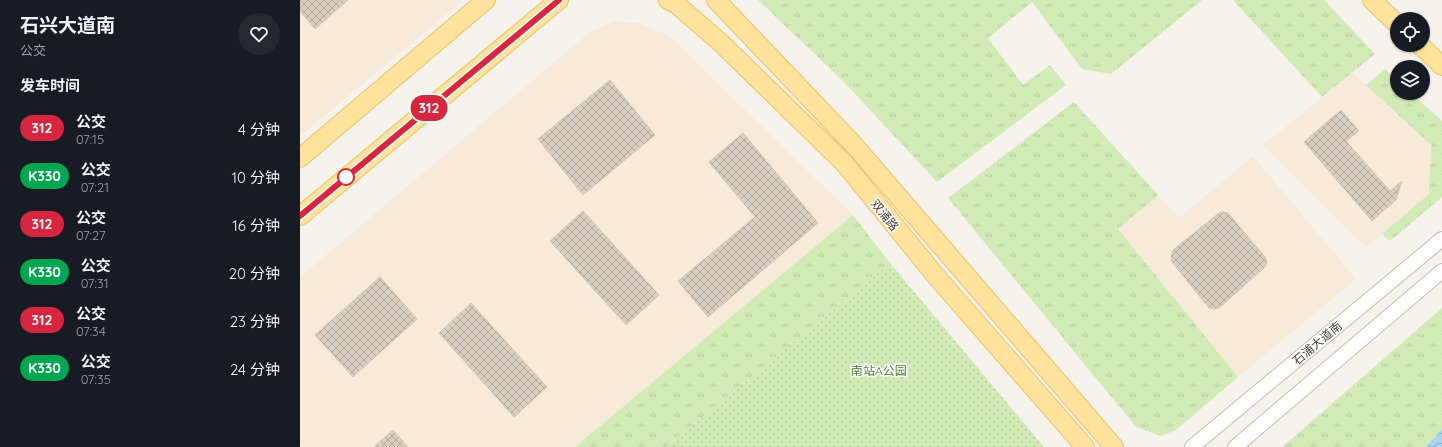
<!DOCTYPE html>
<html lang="zh">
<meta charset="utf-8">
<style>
body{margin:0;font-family:Quicksand,"Noto Sans SC",sans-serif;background:#242831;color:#f1f3f6;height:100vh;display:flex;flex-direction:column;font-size:15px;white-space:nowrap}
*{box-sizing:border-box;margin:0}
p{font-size:13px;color:#9ea1a6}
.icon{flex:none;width:22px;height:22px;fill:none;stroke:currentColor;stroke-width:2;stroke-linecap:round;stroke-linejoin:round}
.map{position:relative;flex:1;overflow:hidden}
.drawer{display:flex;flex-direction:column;background:#171b24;width:300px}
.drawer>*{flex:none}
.badge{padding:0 8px;border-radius:13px;font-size:14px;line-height:26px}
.controls{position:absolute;left:1090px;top:12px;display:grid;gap:8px}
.controls a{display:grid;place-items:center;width:40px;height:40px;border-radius:50%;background:#171b24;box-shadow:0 1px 3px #0004;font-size:20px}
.map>.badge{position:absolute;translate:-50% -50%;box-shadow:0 0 0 2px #fff}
h2{padding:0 20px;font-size:15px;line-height:36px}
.round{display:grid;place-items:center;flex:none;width:42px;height:42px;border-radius:21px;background:#242831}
.head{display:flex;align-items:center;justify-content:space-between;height:68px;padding:0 20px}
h1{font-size:19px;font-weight:700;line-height:30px}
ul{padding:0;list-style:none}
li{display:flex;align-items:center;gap:12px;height:48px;padding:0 20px}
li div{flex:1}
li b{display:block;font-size:15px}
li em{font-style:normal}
li .badge{min-width:44px;font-weight:700;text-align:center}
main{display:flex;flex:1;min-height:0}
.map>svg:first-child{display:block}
.commercial{fill:#f7ead8}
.grass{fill:url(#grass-tufts)}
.park{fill:url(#park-dots)}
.water{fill:url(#water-waves)}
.building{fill:url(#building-cross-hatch);stroke:#d3c7b4}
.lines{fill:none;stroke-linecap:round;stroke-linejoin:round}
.minor-casing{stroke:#c2bbae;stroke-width:16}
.major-casing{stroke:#e6c16a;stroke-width:20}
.minor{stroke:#fff;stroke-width:14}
.major{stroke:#ffe39c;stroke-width:18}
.line-casing{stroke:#fff;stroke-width:9}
.line{stroke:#d7263d;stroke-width:6}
.stop-dot{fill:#fff;stroke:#d7263d;stroke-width:2}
.labels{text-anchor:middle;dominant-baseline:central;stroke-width:3;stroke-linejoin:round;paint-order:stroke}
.street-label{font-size:12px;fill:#4b4439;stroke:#fff}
.park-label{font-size:12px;fill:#4a7f2a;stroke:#fff}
</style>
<main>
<section class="drawer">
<div class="head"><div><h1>石兴大道南</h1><p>公交</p></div><a class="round"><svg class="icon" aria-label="heart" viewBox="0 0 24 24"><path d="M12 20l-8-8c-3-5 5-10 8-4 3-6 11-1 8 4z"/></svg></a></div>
<h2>发车时间</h2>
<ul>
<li><span class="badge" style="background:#d7263d;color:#fff">312</span><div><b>公交</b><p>07:15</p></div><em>4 分钟</em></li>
<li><span class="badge" style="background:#00a651;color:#fff">K330</span><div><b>公交</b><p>07:21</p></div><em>10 分钟</em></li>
<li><span class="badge" style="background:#d7263d;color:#fff">312</span><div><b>公交</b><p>07:27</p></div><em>16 分钟</em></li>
<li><span class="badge" style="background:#00a651;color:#fff">K330</span><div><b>公交</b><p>07:31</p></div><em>20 分钟</em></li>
<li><span class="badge" style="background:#d7263d;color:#fff">312</span><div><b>公交</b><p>07:34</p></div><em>23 分钟</em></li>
<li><span class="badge" style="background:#00a651;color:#fff">K330</span><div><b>公交</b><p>07:35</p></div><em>24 分钟</em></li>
</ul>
</section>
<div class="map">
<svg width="1142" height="447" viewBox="0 0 1142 447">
<defs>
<pattern id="grass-tufts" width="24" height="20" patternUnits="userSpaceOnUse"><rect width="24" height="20" fill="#d2eab5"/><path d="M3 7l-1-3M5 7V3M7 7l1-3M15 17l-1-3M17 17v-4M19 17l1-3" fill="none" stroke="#b6ca9c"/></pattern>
<pattern id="park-dots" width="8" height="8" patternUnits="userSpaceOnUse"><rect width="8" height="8" fill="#d2eab5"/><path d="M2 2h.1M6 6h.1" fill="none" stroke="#b6ca9c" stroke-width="1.8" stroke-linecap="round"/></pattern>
<pattern id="water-waves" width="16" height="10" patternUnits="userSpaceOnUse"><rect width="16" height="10" fill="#a9d4f2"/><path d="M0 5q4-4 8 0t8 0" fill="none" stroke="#8caec5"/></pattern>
<pattern id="building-cross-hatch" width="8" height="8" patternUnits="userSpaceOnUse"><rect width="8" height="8" fill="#d8cfc1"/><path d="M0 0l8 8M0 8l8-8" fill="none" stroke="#b1aa9e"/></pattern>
</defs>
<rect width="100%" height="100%" fill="#f6f3ec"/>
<g class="commercial">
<path d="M0,0H163L0,136Z"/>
<path d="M314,21L337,23L368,35L553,215L275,447H3L0,444V277L290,32Z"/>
<path d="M1053,73L1131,145L1130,194L1066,247L963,145Z"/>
<path d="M953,156L1056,279L938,377L818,229L858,195L879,218Z"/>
</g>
<g class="grass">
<path d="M458,0H902L811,74L782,69L732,2L688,38L723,85L750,65L766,85L637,182L544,82Z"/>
<path d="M933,0H1024L1075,54L1022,97Z"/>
<path d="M1085,69L1097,80V93H1111L1142,121V197L1090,241L1082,234L1129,194L1131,145L1066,85Z"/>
<path d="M774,102L858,195L818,229L938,377L876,430L861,436L836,427L648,198Z"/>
<path d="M553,215L590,263L366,447H275Z"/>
<path d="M1142,308V429L1126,447H982Z"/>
</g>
<path class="park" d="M590,263L744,447H366Z"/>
<path class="water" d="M1142,429V447H1126Z"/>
<g class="building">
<path d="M0,0H48L15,29L0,11Z"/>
<path d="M310,80L355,135L283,195L238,139Z"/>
<path d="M1041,110L1059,131L1046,141L1090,191L1102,181L1096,200L1072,221L1004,142Z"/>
<path d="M443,133L518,223L408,317L378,281L455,217L409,162Z"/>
<path d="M283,211L359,295L326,325L250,241Z"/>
<path d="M923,212L928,213L965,257L967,262L965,267L919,308L914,309L909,308L872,262L871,256L873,250L919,213Z"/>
<path d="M80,277L117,319L53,377L15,335Z"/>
<path d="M171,303L247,387L214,417L139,333Z"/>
<path d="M93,430L108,447H74Z"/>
</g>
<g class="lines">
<defs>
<g id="minor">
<path d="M892,447L1142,239"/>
<path d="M935,447L1142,271"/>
</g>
<g id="major">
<path d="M368,0L376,4L421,43L544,163L635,275L785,447"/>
<path d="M416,0L554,145L814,447"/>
<path d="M1072,0L1097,24"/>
<path d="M1120,45L1142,66"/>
<path d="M0,158L186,0"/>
<path d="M0,216L259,0"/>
</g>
</defs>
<use href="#minor" class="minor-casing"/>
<use href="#major" class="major-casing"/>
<use href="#minor" class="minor"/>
<use href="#major" class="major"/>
</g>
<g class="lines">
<defs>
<path id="line" d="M0,216L259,0"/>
</defs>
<use href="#line" class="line-casing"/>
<use href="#line" class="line"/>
</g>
<circle class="stop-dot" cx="46" cy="177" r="8"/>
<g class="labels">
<g class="street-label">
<text transform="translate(585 215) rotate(51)">双涌路</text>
<text transform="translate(1017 343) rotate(-40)">石浦大道南</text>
</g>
<g class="park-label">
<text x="579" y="370">南站A公园</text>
</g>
</g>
</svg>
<div class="controls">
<a><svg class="icon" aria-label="locate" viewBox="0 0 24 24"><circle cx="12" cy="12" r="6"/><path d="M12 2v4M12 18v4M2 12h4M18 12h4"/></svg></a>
<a><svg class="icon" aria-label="layers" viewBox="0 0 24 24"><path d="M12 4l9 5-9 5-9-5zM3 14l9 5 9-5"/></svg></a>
</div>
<b class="badge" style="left:129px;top:108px;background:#d7263d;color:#fff">312</b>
</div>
</main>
